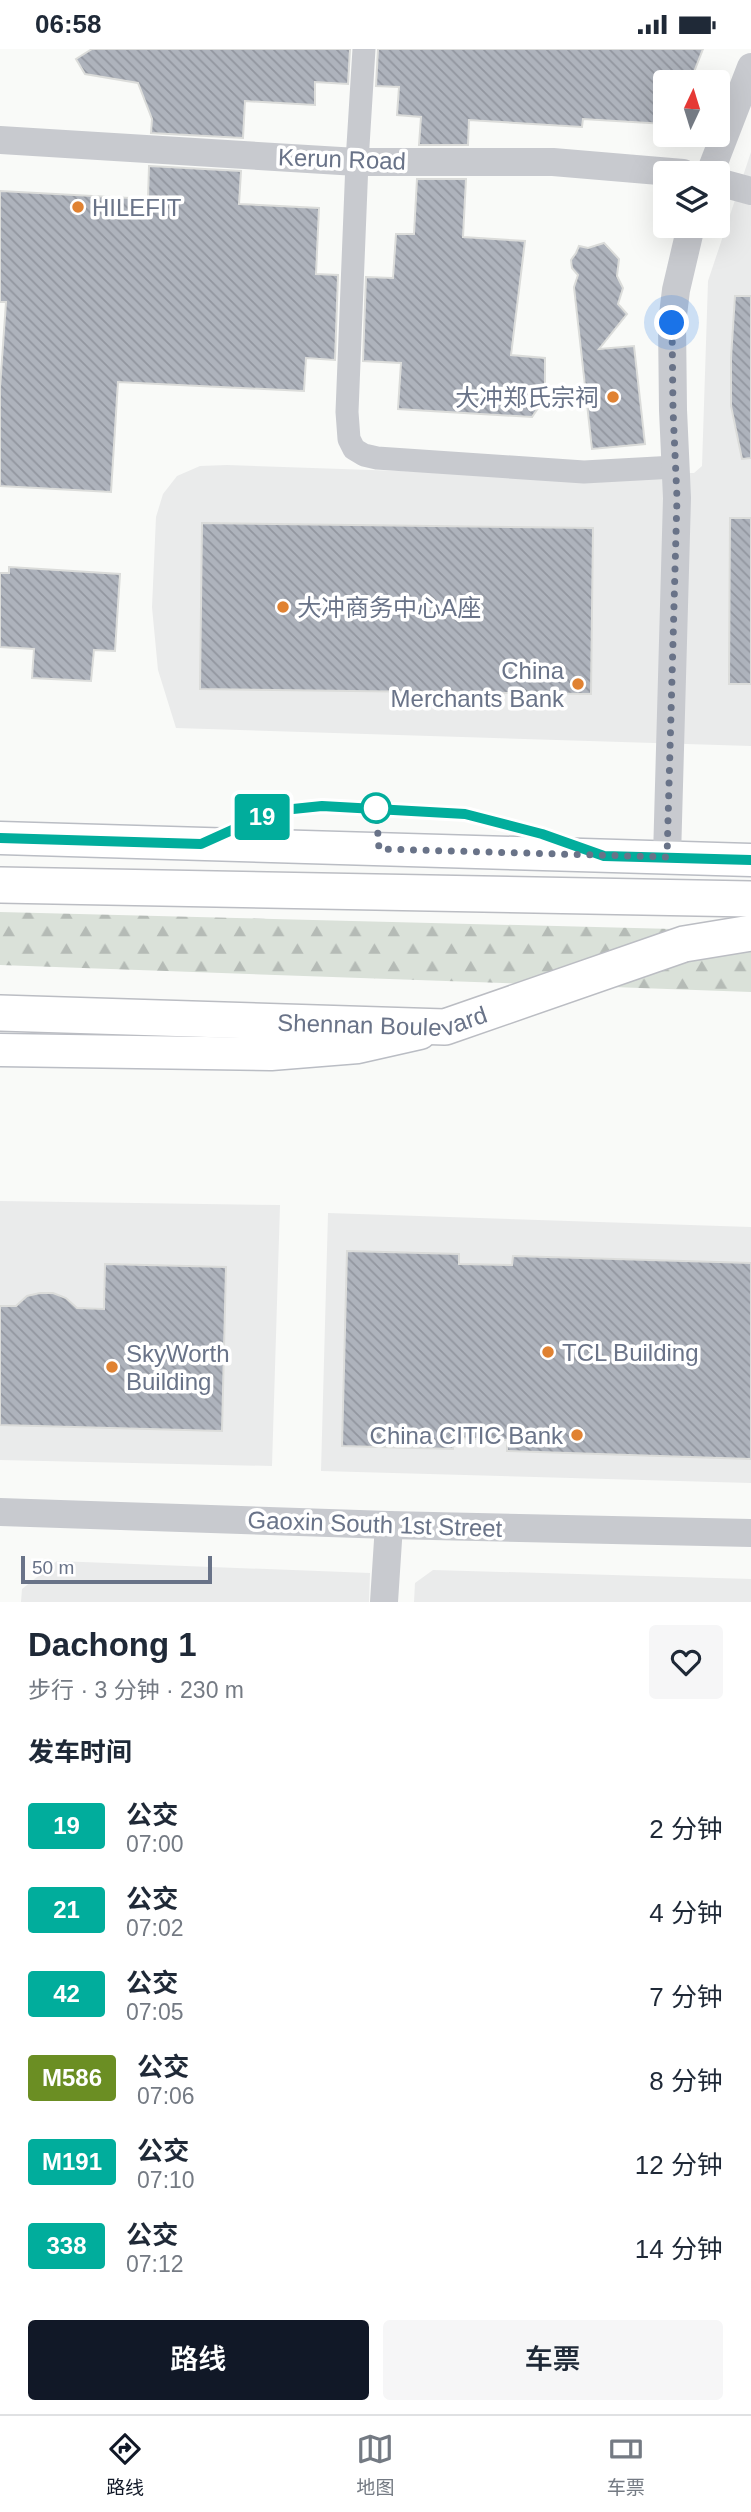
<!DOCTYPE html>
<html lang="zh">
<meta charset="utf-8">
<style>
body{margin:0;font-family:Helvetica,"Noto Sans SC",sans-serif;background:#f6f6f7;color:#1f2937;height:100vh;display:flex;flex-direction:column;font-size:26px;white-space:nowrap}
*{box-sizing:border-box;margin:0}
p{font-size:23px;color:#747a83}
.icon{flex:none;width:38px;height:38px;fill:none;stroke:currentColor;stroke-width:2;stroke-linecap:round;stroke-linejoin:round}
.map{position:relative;height:1553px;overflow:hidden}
.side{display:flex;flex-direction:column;background:#fff;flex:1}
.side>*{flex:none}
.badge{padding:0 14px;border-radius:5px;font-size:24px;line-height:46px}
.needle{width:46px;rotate:4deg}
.fabs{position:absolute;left:653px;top:21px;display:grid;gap:14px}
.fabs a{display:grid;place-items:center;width:77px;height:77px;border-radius:7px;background:#fff;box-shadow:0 7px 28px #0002;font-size:35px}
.scale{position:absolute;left:21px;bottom:18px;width:191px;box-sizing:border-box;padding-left:7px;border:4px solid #697388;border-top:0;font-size:19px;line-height:24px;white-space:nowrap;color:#697388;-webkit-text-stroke:5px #fff;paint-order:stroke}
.you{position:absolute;width:35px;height:35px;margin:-18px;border:5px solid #fff;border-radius:50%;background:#1a73e8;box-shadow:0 0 0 10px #1a73e833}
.map>.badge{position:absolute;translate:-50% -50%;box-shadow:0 0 0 4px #fff}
h2{padding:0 28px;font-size:26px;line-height:63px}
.round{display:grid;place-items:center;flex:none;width:74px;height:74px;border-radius:7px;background:#f6f6f7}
.overview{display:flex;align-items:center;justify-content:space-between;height:119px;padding:0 28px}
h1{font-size:33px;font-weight:600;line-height:52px}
.action{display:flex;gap:14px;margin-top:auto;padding:14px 28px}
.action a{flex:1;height:80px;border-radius:7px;background:#111827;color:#fff;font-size:28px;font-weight:600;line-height:80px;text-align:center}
.action a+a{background:#f6f6f7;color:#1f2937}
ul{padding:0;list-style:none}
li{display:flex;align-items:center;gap:21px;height:84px;padding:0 28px}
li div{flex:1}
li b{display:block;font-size:26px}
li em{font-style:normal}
li .badge{min-width:77px;font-weight:700;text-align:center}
.status{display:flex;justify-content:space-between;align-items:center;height:49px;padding:0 35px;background:#fff;direction:ltr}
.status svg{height:19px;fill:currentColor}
.dock{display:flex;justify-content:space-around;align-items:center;height:98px;border-top:2px solid #e0e1e3;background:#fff;font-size:19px;color:#747a83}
.dock a{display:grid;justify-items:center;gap:4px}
.dock .on{color:#111827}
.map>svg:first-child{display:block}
.built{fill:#eaebeb}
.forest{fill:url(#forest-firs)}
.building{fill:url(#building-back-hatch);stroke:#dbdcda;stroke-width:2}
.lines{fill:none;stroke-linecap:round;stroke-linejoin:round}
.secondary-casing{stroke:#babdc4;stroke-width:35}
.primary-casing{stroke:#bbbdc3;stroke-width:38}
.minor{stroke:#c8cacf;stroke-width:23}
.tertiary{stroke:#c8cacf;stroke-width:28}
.secondary{stroke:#fff;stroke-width:32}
.primary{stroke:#fff;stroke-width:35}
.line-casing{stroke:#fff;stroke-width:16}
.line{stroke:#01ad9c;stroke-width:10}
.walk{stroke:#697388;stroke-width:7;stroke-dasharray:0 12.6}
.poi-dot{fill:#e08232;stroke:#fff;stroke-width:2.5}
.stop-dot{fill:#fff;stroke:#01ad9c;stroke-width:3.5}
.labels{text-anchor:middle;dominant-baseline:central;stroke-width:7;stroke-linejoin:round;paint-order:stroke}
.street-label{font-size:24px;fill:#697388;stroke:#fff}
.poi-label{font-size:24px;fill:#697388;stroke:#fff;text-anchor:start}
</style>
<div class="status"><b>06:58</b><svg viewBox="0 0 49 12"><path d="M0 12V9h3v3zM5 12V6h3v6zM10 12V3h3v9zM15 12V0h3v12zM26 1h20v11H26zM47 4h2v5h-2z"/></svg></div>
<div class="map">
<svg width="751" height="1553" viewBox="0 0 751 1553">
<defs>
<pattern id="forest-firs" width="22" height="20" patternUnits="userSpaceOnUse" patternTransform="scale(1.75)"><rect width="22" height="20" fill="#dae1d9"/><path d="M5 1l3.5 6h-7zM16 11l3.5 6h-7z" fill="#b5bbb6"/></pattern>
<pattern id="building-back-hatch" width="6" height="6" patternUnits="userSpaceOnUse" patternTransform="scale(1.75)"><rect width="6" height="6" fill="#aeb3bc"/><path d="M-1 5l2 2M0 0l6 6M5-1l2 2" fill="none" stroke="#92969f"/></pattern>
</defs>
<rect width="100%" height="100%" fill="#f9faf8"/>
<g class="built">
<path d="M751,103V697L176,679L158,621L152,558L156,468L163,445L177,427L200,417L227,416L516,426L694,424L702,417L708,232Z"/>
<path d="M0,1152L280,1156L272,1417L0,1411Z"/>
<path d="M328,1164L751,1178V1434L321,1422Z"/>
<path d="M57,1512L370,1524L369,1553H21L22,1540Z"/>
<path d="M433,1521L751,1530V1553H414L415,1534Z"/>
</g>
<path class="forest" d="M0,863L751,882V943L0,916Z"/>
<g class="building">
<path d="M92,0H350L348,35L315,33V56L245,52L243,89L151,84L152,70L138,34L85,25L76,10Z"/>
<path d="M378,0H703L690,33H665V75L583,70L582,78L469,71L468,96H419L421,68L397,66L399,38L376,37Z"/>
<path d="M149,117L241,122L239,155L319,159L316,225L338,226L335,311L306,309L304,342L118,333L111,443L0,437V339L6,253H0V142L148,150Z"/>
<path d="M417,130H466L463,188L525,192L511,306L545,309V349L532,368L398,360L401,314L363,312L366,228L393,229L396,185H414Z"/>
<path d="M604,194L619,210L617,227L623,239L618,255L627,265L599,300L634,297L645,395L592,400L574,238L578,226L572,219L571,211L576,204L579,197L588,199Z"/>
<path d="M735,247H751V409L742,410L731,357V309Z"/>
<path d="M730,469H751V635H729Z"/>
<path d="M202,474L593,479L591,645L200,640Z"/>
<path d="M9,518L120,525L115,602L94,601L91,632L32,629L34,600L0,598V524H9Z"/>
<path d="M347,1202L459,1205V1215L512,1216L513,1207L751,1214V1410L507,1402V1391L454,1389L453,1400L342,1397Z"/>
<path d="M105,1215L226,1218L222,1382L0,1376V1257H16L27,1247L40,1244H53L66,1249L77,1259L104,1260Z"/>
</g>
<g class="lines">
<defs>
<g id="secondary">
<path d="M0,789L751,811"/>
<path d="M0,1001L271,1005L358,998L420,984"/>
</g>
<g id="primary">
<path d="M0,836L751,850"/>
<path id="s1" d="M0,964L445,978L684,895L751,884"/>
</g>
</defs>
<use href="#secondary" class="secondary-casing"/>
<use href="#primary" class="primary-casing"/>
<path class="minor" d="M364,0L357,113L347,363L349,390L354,400L364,406L377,409L584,423L675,418"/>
<g class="tertiary">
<path d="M0,91L357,113H553L683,124"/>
<path d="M710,124L751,18"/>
<path d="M718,133L751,142"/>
<path d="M667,808L677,449L673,361L672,274L676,241L691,177"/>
<path d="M0,1463L389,1476L751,1484"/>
<path d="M384,1553L389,1476"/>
</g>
<use href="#secondary" class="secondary"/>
<use href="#primary" class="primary"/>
</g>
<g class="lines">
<defs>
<path id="line" d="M0,789L201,795L263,767L293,760L322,757L465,765L542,785L604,807L751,811"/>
</defs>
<use href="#line" class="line-casing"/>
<use href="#line" class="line"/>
<path class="walk" d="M376,759L379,800L667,808L677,449L673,361L672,274"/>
</g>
<g class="poi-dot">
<circle cx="78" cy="158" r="7"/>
<circle cx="613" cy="348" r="7"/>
<circle cx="283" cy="558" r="7"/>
<circle cx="578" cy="635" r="7"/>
<circle cx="548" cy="1303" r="7"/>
<circle cx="112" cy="1318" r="7"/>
<circle cx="577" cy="1386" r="7"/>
</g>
<circle class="stop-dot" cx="376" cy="759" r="14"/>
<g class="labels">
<g class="street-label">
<text transform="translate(342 110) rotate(2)">Kerun Road</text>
<text stroke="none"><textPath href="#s1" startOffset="383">Shennan Boulevard</textPath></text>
<text transform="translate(375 1475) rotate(2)">Gaoxin South 1st Street</text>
</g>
<g class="poi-label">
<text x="92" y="158">HILEFIT</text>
<text x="599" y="348" text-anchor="end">大冲郑氏宗祠</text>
<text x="297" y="558">大冲商务中心A座</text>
<text x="564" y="621" text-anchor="end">China<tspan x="564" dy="28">Merchants Bank</tspan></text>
<text x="562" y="1303">TCL Building</text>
<text x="126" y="1304">SkyWorth<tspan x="126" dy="28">Building</tspan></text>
<text x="563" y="1386" text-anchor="end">China CITIC Bank</text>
</g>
</g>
</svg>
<div class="fabs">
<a><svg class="needle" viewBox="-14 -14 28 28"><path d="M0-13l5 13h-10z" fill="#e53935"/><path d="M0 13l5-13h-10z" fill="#747a83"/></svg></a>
<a><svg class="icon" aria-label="layers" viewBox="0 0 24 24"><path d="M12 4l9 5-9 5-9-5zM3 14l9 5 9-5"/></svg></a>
</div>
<div class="scale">50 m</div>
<div class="you" style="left:672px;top:274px"></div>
<b class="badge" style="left:262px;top:768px;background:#01ad9c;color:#fff">19</b>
</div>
<section class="side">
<div class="overview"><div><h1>Dachong 1</h1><p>步行 · 3 分钟 · 230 m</p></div><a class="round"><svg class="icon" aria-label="heart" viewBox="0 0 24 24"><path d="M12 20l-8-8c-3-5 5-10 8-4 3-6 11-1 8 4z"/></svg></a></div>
<h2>发车时间</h2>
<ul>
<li><span class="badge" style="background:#01ad9c;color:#fff">19</span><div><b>公交</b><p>07:00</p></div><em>2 分钟</em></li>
<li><span class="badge" style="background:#01ad9c;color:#fff">21</span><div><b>公交</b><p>07:02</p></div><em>4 分钟</em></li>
<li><span class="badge" style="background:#01ad9c;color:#fff">42</span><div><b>公交</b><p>07:05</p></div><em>7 分钟</em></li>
<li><span class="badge" style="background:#6b8e23;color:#fff">M586</span><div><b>公交</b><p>07:06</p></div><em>8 分钟</em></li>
<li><span class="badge" style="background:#01ad9c;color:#fff">M191</span><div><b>公交</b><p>07:10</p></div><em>12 分钟</em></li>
<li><span class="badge" style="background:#01ad9c;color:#fff">338</span><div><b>公交</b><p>07:12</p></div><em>14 分钟</em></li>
</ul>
<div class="action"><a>路线</a><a>车票</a></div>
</section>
<nav class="dock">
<a class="on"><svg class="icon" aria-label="directions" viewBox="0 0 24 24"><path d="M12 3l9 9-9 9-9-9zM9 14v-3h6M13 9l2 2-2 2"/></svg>路线</a>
<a><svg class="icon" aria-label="map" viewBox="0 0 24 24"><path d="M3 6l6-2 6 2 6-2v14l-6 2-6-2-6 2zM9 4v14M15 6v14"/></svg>地图</a>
<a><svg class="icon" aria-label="tickets" viewBox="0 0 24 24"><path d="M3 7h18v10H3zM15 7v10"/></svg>车票</a>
</nav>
